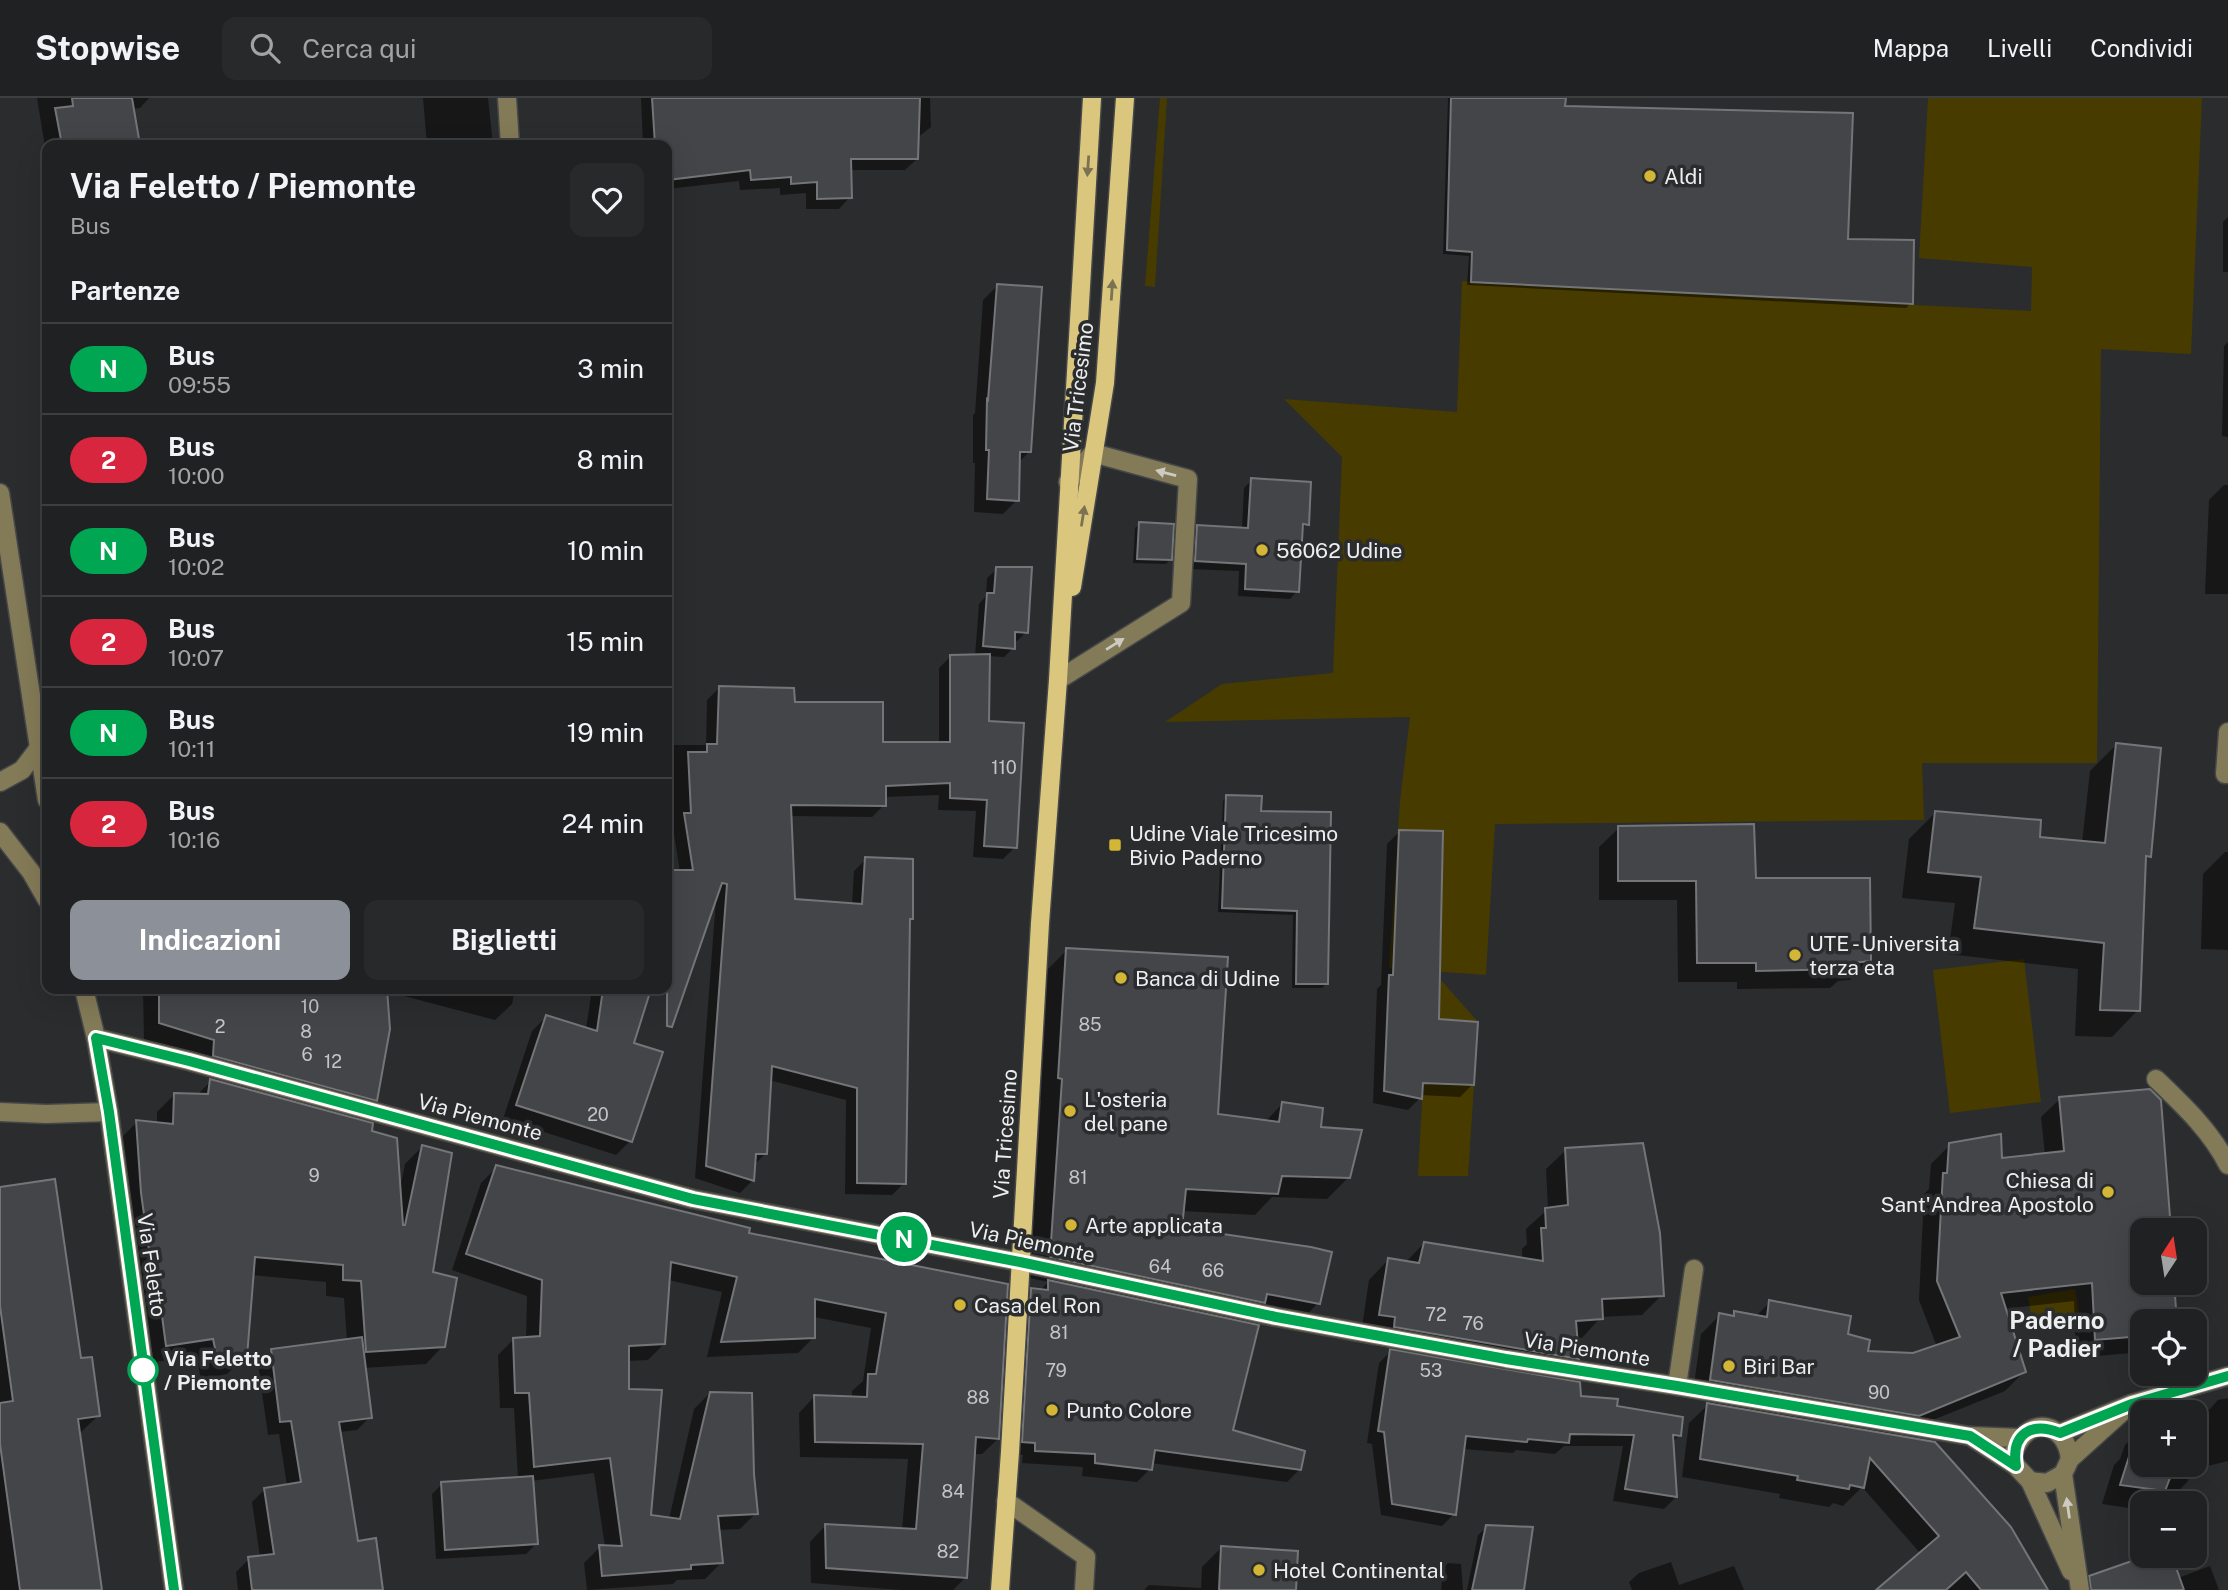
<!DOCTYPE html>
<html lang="it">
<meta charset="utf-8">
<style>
body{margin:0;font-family:"Public Sans",sans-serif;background:#28292a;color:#f1f3f6;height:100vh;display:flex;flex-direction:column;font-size:26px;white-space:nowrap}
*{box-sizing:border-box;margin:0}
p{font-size:23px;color:#a2a3a5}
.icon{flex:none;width:38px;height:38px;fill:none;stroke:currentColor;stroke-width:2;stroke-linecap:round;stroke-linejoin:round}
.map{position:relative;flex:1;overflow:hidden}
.drawer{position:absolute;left:42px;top:42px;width:630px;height:854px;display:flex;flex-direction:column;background:#202122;border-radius:14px;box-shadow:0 7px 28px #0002,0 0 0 2px #3d3e40}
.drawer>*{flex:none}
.badge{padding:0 14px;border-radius:23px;font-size:24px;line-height:46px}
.needle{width:46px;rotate:12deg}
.controls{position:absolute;left:2130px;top:1120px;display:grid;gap:14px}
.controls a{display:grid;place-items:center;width:77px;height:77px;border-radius:14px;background:#202122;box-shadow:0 7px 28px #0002,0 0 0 2px #3d3e40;font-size:35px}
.map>.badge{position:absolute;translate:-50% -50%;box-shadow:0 0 0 4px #fff}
h2{padding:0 28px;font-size:26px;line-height:63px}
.round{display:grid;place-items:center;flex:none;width:74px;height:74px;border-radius:14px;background:#28292a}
.overview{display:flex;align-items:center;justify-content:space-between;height:119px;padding:0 28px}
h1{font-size:33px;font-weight:700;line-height:52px}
.cta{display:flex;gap:14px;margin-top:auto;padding:14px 28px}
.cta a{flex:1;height:80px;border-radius:14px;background:#8c9099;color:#fff;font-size:28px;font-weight:700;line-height:80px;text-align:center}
.cta a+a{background:#28292a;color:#f1f3f6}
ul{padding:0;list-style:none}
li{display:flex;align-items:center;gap:21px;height:91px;padding:0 28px;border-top:2px solid #3d3e40}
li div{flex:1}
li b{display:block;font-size:26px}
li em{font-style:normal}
li .badge{min-width:77px;font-weight:700;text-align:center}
header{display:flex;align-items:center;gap:42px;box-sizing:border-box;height:98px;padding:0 35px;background:#202122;border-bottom:2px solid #3d3e40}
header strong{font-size:33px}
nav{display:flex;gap:38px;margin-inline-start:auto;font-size:24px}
.search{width:490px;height:63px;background:#28292a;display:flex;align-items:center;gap:18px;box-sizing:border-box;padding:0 24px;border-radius:14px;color:#a2a3a5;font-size:26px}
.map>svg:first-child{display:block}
.green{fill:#483b00}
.shadow{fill:#0007}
.building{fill:#444548;stroke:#747578;stroke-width:2}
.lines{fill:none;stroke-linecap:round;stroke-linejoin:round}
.minor-casing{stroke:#464749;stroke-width:21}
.major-casing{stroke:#464749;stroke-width:21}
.minor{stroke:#837a57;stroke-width:18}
.major{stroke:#dac77d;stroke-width:18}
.oneway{fill:#7a7252}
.oneway2{fill:#cdcbc1}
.line-casing{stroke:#fff;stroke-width:16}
.line{stroke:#00a651;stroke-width:10}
.poi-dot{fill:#d3b635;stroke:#2b2c2e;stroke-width:2.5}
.stop-dot{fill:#fff;stroke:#00a651;stroke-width:3.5}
.labels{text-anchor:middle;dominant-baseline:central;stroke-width:7;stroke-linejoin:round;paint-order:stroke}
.number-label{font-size:18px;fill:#c3c4c5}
.poi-label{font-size:21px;fill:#edeeef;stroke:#2b2c2e;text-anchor:start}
.street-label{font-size:21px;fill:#edeeef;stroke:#2b2c2e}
.stop-label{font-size:21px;font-weight:bold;fill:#edeeef;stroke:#2b2c2e;text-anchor:start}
.quarter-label{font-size:24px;font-weight:bold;fill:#edeeef;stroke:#2b2c2e}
</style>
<header>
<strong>Stopwise</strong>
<div class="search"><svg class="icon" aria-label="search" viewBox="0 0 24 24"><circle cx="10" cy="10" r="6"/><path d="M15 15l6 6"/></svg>Cerca qui</div>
<nav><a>Mappa</a><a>Livelli</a><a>Condividi</a></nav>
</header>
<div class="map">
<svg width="2228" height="1492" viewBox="0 0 2228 1492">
<rect width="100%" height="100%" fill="#2b2c2e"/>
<g class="green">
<path d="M1160,0H1167L1155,189L1145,188Z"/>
<path d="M1928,0H2202L2191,256L2101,251L2097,665H1922L1924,722L1495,726L1486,877L1389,870L1400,703L1410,619L1165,624L1222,586L1333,575L1342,359L1284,301L1457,314L1462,183L2031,213L2032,169L1919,160Z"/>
<path d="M2024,861L2041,1004L1950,1015L1933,872Z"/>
<path d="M1440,881L1478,924L1439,921Z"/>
<path d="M1423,985L1474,987L1468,1078H1418Z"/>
<path d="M2075,1191L2081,1226L2034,1234L2028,1199Z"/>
</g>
<g class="shadow">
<path d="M37,0H149L140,10L132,11L138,47H47V61Z"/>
<path d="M423,0H488L493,47H427Z"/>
<path d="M641,0H930L931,29L917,40V61L905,72H850V99L839,111H806V95L780,97V90L740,92L739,83L667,91V47H643Z"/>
<path d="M1448,0H1564L1563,10L1846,142L1911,205L1906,210L1467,187L1469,158L1443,156Z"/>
<path d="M2228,119V174H2223V124Z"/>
<path d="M997,188L1029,354L1018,365L1017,402L1003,416L974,414L975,365H973V317L975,315L983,202Z"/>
<path d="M2228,244V339L2222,338L2224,248Z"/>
<path d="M1252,382L1307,426L1301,432L1297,493L1290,501L1238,498L1239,473L1188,471L1190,436L1197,429L1242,431L1244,390Z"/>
<path d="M2224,387H2228V496H2205L2209,402Z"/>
<path d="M1140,426L1170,462L1166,466L1133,465L1135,430Z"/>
<path d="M997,471L1026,534L1017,543H1013V550L1004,559L988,558V624L1015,749L1003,761L973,759L976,713L938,712L939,697L884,699V707L872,719L790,718L793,802L852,807L854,773L866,761L911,820L908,823L904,1085L892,1097L845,1096L846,1002L769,982L765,1056L754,1067L752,1083L740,1095L695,1080L716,801L674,893L648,892L632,946L630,1043L616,1057L503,1021L532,933L546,919L586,931L592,891H667V773L680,774L667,692V653L673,647H706L707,602L719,590L793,605L881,646H939V570L951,558H975L979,506L986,498L987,480Z"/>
<path d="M2116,647L2150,758L2144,763L2138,912L2112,939L2075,938L2078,871L1948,856L1955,805L1902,800L1909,741L1935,715L2038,741L2082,745L2090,673Z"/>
<path d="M1227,698L1259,715L1326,886L1322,890H1292L1293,817L1218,814L1223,703Z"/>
<path d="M1619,730L1754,781L1869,863L1850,882L1838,883L1830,890L1737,891V884H1678L1677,802H1599V749Z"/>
<path d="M1399,734L1437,922L1472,987L1460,999L1420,997V1000L1408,1012L1373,1005L1377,891L1381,887L1387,746Z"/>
<path d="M2225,754H2228V852L2201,851L2203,776Z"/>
<path d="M1067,852L1216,1017L1265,1024L1282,1006L1319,1030L1349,1079L1327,1101L1272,1099L1255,1117L1182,1113L1180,1131L1318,1205L1297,1227L1250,1218L1242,1225L1230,1334L1300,1371L1287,1384L1151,1365L1150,1371L1137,1384L1082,1378L1083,1369L1022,1365L1023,1357L1010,1356L1018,1205L1031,1192L1040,1193L1048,1184L1029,1180L1041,1002H1037L1045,874Z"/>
<path d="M143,891H515L512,906L495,922L385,893L375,1002L359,1018L199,959L144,942Z"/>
<path d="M211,983L370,1034L400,1090L405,1066L422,1049L431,1176L443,1248L426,1266L364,1270L370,1319L357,1332L339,1334L357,1445L381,1492H238L236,1474L249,1461L260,1459L252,1404L265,1391L287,1388L279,1336L268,1337L258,1266L272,1252L347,1243L344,1200L326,1198V1184L252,1177L245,1259L227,1276L201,1281L196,1258L149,1265L120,1041L137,1024L157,1026V1014L174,997L196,998Z"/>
<path d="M2060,1001L2160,1003L2169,1132H2142V1185H2173L2175,1223H2142V1254L2076,1260L2074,1203L2004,1211L2024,1274L2005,1293L1893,1338L2046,1492H1879L1921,1456L1862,1389L1843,1408L1833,1405L1829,1409L1779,1400L1780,1396L1682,1379L1689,1325L1711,1304L1692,1301L1701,1236L1720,1217L1731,1219L1735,1215L1755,1219L1770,1204L1846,1237L1866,1255L1914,1257L1937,1249L1919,1202L1924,1096L1929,1091L1931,1066L1950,1047L2000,1062L2045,1057L2041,1019Z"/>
<path d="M1566,1052L1662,1197L1642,1217L1601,1219L1582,1240H1575L1577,1260L1555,1282L1580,1300L1615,1310L1680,1337L1672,1344L1676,1399L1664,1411L1613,1403L1623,1348H1564L1555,1356L1516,1352L1513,1355L1463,1351L1454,1416L1442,1428L1381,1417L1372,1346L1367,1345L1379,1265L1393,1251L1375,1248L1376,1239L1361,1236L1369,1182L1388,1162L1405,1165L1424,1145L1522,1162V1151L1527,1146L1526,1131L1548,1111L1546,1071Z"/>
<path d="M497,1069L747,1136L1006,1188L998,1341L982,1356H973L965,1480L953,1492H901L811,1485L810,1444L825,1428L902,1432L908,1361L800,1359L799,1315L814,1299L852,1300V1293L863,1283L871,1230L814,1219V1239L798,1255L707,1259L722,1194L668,1182L664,1246L648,1262L627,1263V1292L649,1418L669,1421L694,1311L710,1295L752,1377L756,1415L740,1431L718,1432L721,1465L705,1481L677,1482L673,1486L587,1492L584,1465L600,1449H605L594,1375L531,1383L536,1446L526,1456L436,1461L432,1396L442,1386L518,1381L514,1310H500L498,1257L513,1242L526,1241L527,1198L452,1172L481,1085Z"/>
<path d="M0,1091L79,1262L98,1318L79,1336L100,1492H0Z"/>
<path d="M2228,1300V1363L2191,1372L2188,1383L2169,1403L2157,1399L2151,1405H2142V1412L2102,1406L2114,1367L2120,1361L2125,1347L2142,1330V1367H2194V1315L2210,1311L2218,1302Z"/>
<path d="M1487,1429L1522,1492H1467L1478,1437Z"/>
<path d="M1222,1449L1294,1492H1144L1149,1487L1201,1490L1202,1469Z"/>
<path d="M2151,1458H2170L2178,1480L2210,1468L2219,1492H2078L2090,1480Z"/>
<path d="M1671,1464L1679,1487L1734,1468L1744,1492H1632L1629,1484L1639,1475Z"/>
<path d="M1448,1465L1461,1466L1463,1492H1441L1443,1470Z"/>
</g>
<g class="building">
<path d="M72,0H132L140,47H62L55,10L73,8Z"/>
<path d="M652,0H920L918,61H851L852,100L817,101V84L791,86V79L751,82L750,72L667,82V47H655Z"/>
<path d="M1451,0H1566L1565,8L1853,15L1848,141L1914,142L1913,206L1471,184L1472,154L1447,152Z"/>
<path d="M997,186L1042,189L1031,354H1020L1019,403L987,401L989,352H986L987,301L988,302Z"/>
<path d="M1251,380L1311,384L1309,427L1303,426L1299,494L1245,491L1246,466L1195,463L1197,427L1248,430Z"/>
<path d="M1139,424L1174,426L1172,462L1137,461Z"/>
<path d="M996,469H1032L1028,535L1015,534V551L983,548L987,495H994Z"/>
<path d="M990,556L989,623L1024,625L1017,750L984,748L987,702L950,700V685L886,688V708L791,707L795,801L862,806L865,759L913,761V821H910L906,1086L857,1085V990L772,968L767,1056H756L754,1083L706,1068L727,786L722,785L672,929L667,928V772H693L684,715H691L688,654H707V646H717L719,588L794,590L795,604H883V644H950V557Z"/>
<path d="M2116,645L2161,650L2151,759L2146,758L2140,913L2100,912L2104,845L1974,830L1981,779L1928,774L1935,713L2041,722L2040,739L2105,745Z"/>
<path d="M1226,697L1262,698L1261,713L1331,714L1328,886H1296L1297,813L1222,810Z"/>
<path d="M1754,726L1756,780H1870L1871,863L1852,865V871L1756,873V865H1697L1696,783H1618V728Z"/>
<path d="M1399,732L1443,733L1439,921L1478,924L1474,987L1423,985L1422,1001L1384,993L1389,877H1393Z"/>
<path d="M1066,850L1228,859L1218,1016L1279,1024L1282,1004L1323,1010L1321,1029L1362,1032L1350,1080L1282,1078L1278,1096L1186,1091L1182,1130L1311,1149L1332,1154L1320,1206L1267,1196L1265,1205L1050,1159L1062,981L1058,980Z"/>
<path d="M159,891H387L390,931L377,1003L213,958L214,942L159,925Z"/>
<path d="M603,891H651L634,945L663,954L632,1044L516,1007L546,917L597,933Z"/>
<path d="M210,981L373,1025L372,1033L397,1040L403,1127H405L422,1047L452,1055L433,1174L457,1180L445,1249L366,1254L361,1183L343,1182V1167L255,1159L247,1259L218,1264L213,1241L166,1248L160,1203H156L141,1095L136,1022L173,1026L174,995L208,996Z"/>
<path d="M2150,991L2161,1002L2171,1132H2142V1185H2174L2177,1223H2142V1238L2095,1242L2092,1185L2001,1195L2026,1274L1919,1318L1710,1282L1719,1215L1734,1218V1213L1767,1219L1769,1202L1851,1218L1848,1236L1870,1242L1868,1253L1913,1255L1960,1239L1937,1183L1943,1075H1947L1949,1045L2001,1036L2002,1060L2064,1053L2059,999Z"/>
<path d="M1643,1045L1660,1135L1664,1198L1602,1201L1603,1221L1576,1223L1579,1261L1394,1229L1395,1219L1379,1217L1388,1160L1419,1165L1424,1144L1543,1163L1541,1130H1546L1545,1110L1568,1107L1565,1050Z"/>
<path d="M496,1067L750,1130L749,1135L1008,1186L999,1341L976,1339L967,1480L826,1470L825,1426L916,1431L923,1346L815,1344L814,1297L867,1299L868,1276H876L886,1215L815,1201V1240L721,1244L737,1179L671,1164L665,1246L629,1248V1291L662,1292L651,1417L680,1421L710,1294L752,1295L754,1376L758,1416L718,1418L723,1465L691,1467V1471L602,1478L599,1447L622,1448L610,1360L534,1369L529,1295H515L513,1240L540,1238L542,1182L466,1156Z"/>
<path d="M55,1081L81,1260L92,1259L100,1318L78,1321L102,1492H20L0,1346V1305L13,1303L0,1208V1089Z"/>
<path d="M1048,1182L1259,1227L1233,1332L1305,1353L1301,1372L1155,1352L1152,1372L1095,1365V1356L1035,1353V1345L1022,1344L1031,1190L1048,1192Z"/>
<path d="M362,1239L372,1320L339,1324L358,1443L376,1440L383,1492H252L248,1459L274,1456L264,1390L301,1384L291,1323L280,1324L271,1251Z"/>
<path d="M1390,1251L1580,1284L1581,1298L1618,1301L1617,1308L1683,1319L1681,1338L1673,1337L1677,1399L1625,1391L1634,1337L1570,1336L1569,1345L1528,1341L1527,1344L1466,1338L1456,1417L1392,1406L1384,1334L1378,1333Z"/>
<path d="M1707,1305L1935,1344L2011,1429L2048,1492H1981L1966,1474L1946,1492H1876L1939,1438L1870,1360L1864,1390L1850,1387L1849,1391L1797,1382L1798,1378L1700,1361Z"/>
<path d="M2133,1346L2142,1347V1367H2175L2165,1393L2120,1387Z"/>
<path d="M533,1378L538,1446L445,1452L441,1384Z"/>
<path d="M1486,1427L1533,1429L1524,1492H1472Z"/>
<path d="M1221,1448L1298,1453L1296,1492H1219Z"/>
<path d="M2146,1458H2172L2184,1492H2091L2089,1478Z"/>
</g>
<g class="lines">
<defs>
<g id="minor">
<path d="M507,0L510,47"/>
<path d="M0,395L47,702"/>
<path d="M1058,582L1181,505L1188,381L1093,355L1068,384"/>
<path d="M2228,634L2225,676H2228"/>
<path d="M0,684L22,672L38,651"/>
<path d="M0,734L31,774L47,802"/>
<path d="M84,891L96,940L109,1014L174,1492"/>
<path d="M96,940L189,963L693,1101L1020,1164L1276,1219L1506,1261L1677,1288L1970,1338L2020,1340"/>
<path d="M2156,981C2183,1007 2211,1033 2228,1067"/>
<path d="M0,1014L46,1016L109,1014"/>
<path d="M1677,1288L1694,1171"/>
<path d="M2060,1335L2131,1306L2228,1278"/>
<path d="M1970,1338L2016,1368L2030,1383L2071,1473"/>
<path d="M2015,1351C2030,1316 2066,1325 2070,1361"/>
<path d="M2030,1383L2047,1385L2063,1376"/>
<path d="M1006,1403L1086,1459L1084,1492"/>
<path d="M2080,1492L2063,1376L2070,1361L2131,1306"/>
</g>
<g id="major">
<path d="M1072,489L1105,285L1125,0"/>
<path d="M1000,1492L1010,1354L1040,825L1058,582L1092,0"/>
</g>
</defs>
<use href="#minor" class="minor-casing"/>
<use href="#major" class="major-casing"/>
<use href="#minor" class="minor"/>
<use href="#major" class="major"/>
</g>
<defs><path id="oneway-solid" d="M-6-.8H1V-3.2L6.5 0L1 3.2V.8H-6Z" transform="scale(1.75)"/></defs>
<g class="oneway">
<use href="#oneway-solid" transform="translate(1088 68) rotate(94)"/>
<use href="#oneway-solid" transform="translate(1112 192) rotate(-86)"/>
<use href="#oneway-solid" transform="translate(1083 418) rotate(-81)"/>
</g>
<g class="oneway2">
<use href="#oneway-solid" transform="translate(1166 375) rotate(-165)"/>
<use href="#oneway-solid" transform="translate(1115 546) rotate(-32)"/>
<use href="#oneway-solid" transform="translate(2068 1410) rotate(-98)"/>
</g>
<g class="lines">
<defs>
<path id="line" d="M174,1492L109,1014L96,940L189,963L693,1101L1020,1164L1276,1219L1506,1261L1677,1288L1970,1338L2016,1368C2011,1336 2031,1323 2060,1335L2132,1306L2228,1278"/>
</defs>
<use href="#line" class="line-casing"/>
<use href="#line" class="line"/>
</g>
<g class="poi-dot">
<circle cx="1650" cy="78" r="7"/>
<circle cx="1262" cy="452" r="7"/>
<rect x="1108" y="740" width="14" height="14" rx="3.5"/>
<circle cx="1795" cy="857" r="7"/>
<circle cx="1121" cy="880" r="7"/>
<circle cx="1070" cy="1013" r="7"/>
<circle cx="2108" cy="1094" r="7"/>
<circle cx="1071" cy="1127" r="7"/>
<circle cx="960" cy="1207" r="7"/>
<circle cx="1729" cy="1268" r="7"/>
<circle cx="1052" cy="1312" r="7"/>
<circle cx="1259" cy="1472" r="7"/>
</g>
<circle class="stop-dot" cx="143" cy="1272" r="14"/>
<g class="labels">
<g class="number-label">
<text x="1004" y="669">110</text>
<text x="310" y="908">10</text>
<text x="1090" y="926">85</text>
<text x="220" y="928">2</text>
<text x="306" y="933">8</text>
<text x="307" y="956">6</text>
<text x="333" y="963">12</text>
<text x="598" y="1016">20</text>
<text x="314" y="1077">9</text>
<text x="1078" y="1079">81</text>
<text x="1160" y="1168">64</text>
<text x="1213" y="1172">66</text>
<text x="1436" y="1216">72</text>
<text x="1473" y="1225">76</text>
<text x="1059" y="1234">81</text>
<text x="1056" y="1272">79</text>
<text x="1431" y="1272">53</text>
<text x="1879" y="1294">90</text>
<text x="978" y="1299">88</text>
<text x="953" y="1393">84</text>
<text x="948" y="1453">82</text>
</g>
<g class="poi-label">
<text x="1664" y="78">Aldi</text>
<text x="1276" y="452">56062 Udine</text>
<text x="1129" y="735">Udine Viale Tricesimo<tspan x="1129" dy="24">Bivio Paderno</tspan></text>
<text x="1809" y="845">UTE - Universita<tspan x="1809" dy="24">terza eta</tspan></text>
<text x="1135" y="880">Banca di Udine</text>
<text x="1084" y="1001">L'osteria<tspan x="1084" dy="24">del pane</tspan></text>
<text x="2094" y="1082" text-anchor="end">Chiesa di<tspan x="2094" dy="24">Sant'Andrea Apostolo</tspan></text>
<text x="1085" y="1127">Arte applicata</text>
<text x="974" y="1207">Casa del Ron</text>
<text x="1743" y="1268">Biri Bar</text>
<text x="1066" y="1312">Punto Colore</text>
<text x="1273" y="1472">Hotel Continental</text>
</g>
<g class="street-label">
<text transform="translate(1078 289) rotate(-83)">Via Tricesimo</text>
<text transform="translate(480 1019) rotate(15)">Via Piemonte</text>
<text transform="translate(1005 1036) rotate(-86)">Via Tricesimo</text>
<text transform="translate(1032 1144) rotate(12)">Via Piemonte</text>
<text transform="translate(152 1167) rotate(82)">Via Feletto</text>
<text transform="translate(1587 1251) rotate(9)">Via Piemonte</text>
</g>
<g class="stop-label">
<text x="164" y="1260">Via Feletto<tspan x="164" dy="24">/ Piemonte</tspan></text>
</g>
<g class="quarter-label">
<text x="2057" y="1222">Paderno<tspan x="2057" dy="28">/ Padier</tspan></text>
</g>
</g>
</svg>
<div class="controls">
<a><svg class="needle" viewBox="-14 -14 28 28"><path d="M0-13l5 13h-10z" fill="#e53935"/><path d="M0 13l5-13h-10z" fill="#a2a3a5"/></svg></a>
<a><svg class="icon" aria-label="locate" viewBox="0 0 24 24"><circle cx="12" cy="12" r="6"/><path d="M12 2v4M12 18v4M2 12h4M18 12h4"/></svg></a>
<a>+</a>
<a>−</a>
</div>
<b class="badge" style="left:904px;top:1141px;background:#00a651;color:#fff">N</b>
<section class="drawer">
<div class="overview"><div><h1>Via Feletto / Piemonte</h1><p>Bus</p></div><a class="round"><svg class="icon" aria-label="heart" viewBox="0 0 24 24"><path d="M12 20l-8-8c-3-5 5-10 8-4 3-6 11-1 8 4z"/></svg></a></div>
<h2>Partenze</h2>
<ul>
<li><span class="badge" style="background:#00a651;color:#fff">N</span><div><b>Bus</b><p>09:55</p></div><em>3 min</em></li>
<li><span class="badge" style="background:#d7263d;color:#fff">2</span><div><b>Bus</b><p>10:00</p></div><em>8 min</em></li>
<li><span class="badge" style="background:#00a651;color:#fff">N</span><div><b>Bus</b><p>10:02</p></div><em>10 min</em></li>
<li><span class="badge" style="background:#d7263d;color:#fff">2</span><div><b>Bus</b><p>10:07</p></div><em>15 min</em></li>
<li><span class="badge" style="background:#00a651;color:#fff">N</span><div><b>Bus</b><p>10:11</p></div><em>19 min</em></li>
<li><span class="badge" style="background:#d7263d;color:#fff">2</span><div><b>Bus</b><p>10:16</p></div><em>24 min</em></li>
</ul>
<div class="cta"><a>Indicazioni</a><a>Biglietti</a></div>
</section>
</div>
